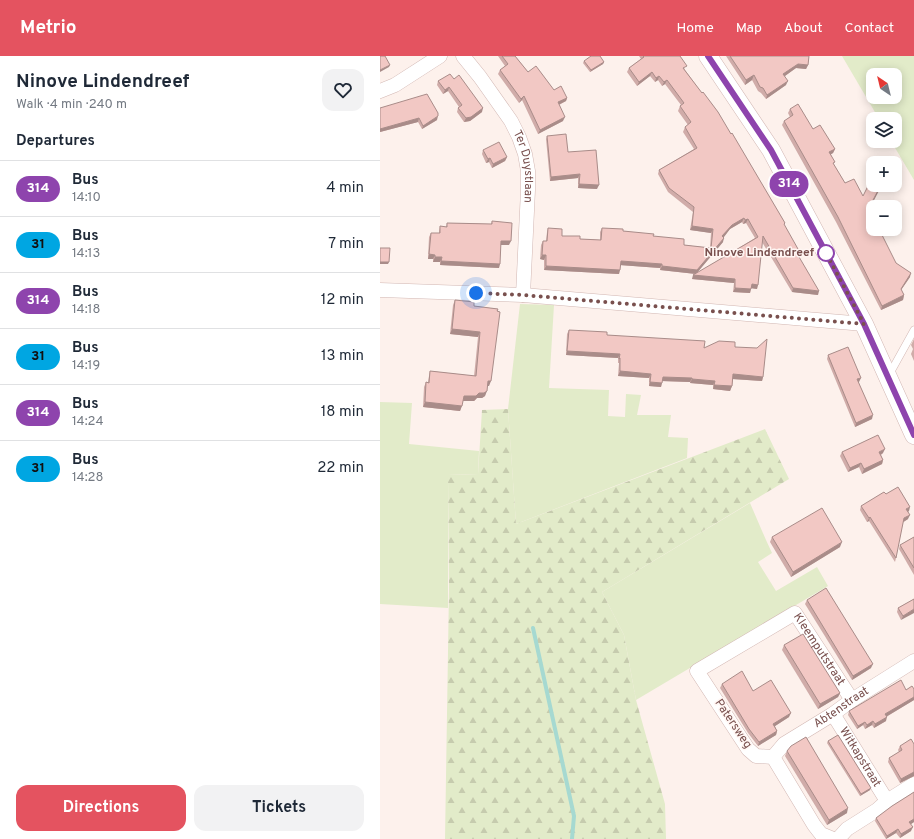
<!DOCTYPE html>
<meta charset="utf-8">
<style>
body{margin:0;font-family:Overpass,sans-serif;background:#f2f2f3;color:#1f2937;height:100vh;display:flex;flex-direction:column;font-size:15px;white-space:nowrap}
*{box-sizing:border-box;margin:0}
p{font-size:13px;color:#747a83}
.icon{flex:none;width:22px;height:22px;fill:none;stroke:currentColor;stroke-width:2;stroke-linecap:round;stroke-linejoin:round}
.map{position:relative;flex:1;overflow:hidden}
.side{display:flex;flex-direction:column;background:#fff;width:380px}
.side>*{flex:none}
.badge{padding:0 8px;border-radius:13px;font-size:14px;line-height:26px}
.needle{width:26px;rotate:325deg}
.tools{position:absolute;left:486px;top:12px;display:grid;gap:8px}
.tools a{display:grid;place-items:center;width:36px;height:36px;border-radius:8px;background:#fff;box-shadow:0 2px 10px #0003;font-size:20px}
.you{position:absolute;width:20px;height:20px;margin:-10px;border:3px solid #fff;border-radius:50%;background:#1a73e8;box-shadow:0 0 0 6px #1a73e833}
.map>.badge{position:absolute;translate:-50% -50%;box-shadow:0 0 0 2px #fff}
h2{padding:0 16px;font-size:15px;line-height:36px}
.round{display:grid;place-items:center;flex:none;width:42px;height:42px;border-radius:12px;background:#f2f2f3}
.headline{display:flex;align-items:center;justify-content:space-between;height:68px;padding:0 16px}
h1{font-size:19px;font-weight:700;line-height:30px}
.cta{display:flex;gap:8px;margin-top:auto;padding:8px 16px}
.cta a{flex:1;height:46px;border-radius:12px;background:#e45360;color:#fff;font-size:16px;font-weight:700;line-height:46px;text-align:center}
.cta a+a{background:#f2f2f3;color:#1f2937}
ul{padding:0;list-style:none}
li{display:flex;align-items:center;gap:12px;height:56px;padding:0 16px;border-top:1px solid #e0e1e3}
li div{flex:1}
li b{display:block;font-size:15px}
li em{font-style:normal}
li .badge{min-width:44px;font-weight:700;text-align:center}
header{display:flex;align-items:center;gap:24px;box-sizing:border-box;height:56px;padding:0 20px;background:#e45360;color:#fff}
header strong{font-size:19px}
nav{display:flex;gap:22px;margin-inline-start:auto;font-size:14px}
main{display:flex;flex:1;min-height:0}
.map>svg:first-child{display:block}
.green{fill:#e2ebc9;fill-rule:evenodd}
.forest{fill:url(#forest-firs)}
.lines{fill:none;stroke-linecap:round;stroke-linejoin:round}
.stream{stroke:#a6d9d1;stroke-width:4}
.service-casing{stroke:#d2b7b3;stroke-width:8}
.minor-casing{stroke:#d2b7b3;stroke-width:15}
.tertiary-casing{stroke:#d2b7b3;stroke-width:19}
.service{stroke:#fff;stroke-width:7}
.minor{stroke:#fff;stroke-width:14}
.tertiary{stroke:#fff;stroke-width:18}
.wall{fill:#d0aca9;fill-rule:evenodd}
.shaded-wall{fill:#a98c89}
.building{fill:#f2c8c4;stroke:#a98c89}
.line-casing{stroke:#fff;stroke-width:9}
.line{stroke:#8e44ad;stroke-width:6}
.walk{stroke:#79504e;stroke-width:4;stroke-dasharray:0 7.2}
.stop-dot{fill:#fff;stroke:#8e44ad;stroke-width:2}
.labels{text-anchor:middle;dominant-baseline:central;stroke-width:3;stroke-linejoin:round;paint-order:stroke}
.street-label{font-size:12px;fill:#79504e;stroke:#fff6f3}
.stop-label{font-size:12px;font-weight:bold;fill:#79504e;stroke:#fff6f3;text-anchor:end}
</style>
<header>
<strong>Metrio</strong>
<nav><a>Home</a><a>Map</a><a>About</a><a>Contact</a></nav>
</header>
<main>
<section class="side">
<div class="headline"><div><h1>Ninove Lindendreef</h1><p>Walk · 4 min · 240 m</p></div><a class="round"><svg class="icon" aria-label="heart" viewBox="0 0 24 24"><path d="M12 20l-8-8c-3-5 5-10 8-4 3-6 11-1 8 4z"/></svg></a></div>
<h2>Departures</h2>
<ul>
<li><span class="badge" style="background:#8e44ad;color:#fff">314</span><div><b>Bus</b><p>14:10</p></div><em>4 min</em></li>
<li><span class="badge" style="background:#00a6e2;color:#111">31</span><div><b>Bus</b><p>14:13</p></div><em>7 min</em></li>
<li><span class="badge" style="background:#8e44ad;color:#fff">314</span><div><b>Bus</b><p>14:18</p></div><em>12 min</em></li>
<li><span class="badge" style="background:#00a6e2;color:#111">31</span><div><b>Bus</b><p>14:19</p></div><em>13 min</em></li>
<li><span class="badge" style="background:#8e44ad;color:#fff">314</span><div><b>Bus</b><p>14:24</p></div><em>18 min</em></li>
<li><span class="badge" style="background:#00a6e2;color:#111">31</span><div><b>Bus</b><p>14:28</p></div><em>22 min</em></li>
</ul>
<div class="cta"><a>Directions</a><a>Tickets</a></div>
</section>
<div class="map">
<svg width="534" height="783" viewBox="0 0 534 783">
<defs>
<pattern id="forest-firs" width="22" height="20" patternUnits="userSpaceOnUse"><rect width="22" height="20" fill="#e2ebc9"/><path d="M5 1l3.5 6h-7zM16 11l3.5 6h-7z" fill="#c6cbae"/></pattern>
</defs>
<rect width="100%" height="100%" fill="#fdf1ec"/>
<g class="green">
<path d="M462,0H534V124L511,85H515V63H499ZM493,19H515V41H493Z"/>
<path d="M140,248L174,249L169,332L229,334L228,360L245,361L246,338L261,339L257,359H291L288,381L308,382L307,402L136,468L128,353Z"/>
<path d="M0,346L32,347L29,388L99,395L98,418L68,419V552L0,548Z"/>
<path d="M370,447L386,484L392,497L378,506L396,535L437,511L448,530L256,644L244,579L222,536Z"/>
</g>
<path class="forest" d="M128,353L136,468L385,373L409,423L222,536L244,579L256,644L285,748L286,783H65L69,533L68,419L98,418L102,354Z"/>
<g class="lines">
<path class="stream" d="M153,572L194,760L192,783"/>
<defs>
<path id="service" d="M509,319L534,274"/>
<g id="minor">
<path id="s1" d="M83,0L100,21L131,65L139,81L145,98L148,115V134L143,239"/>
<path d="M0,35L15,29L60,0"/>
<path d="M0,234L143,239L484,268"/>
<path id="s2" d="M453,658L507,745"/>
<path id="s3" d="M393,701L404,688L453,658L472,644L534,605"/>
<path id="s4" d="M453,783L441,778L434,769L393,701L376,700L368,693L317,615L415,557L472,644"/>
<path d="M458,783L467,773L497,754L507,745L534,728"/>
</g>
<path id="tertiary" d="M328,0L391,94L484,268L534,379"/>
</defs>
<use href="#service" class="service-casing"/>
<use href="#minor" class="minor-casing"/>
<use href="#tertiary" class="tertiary-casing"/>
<use href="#service" class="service"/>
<use href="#minor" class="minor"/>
<use href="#tertiary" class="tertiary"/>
</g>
<g class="wall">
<path d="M118,0H135L148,16L174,34L187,42L186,45L179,49L183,65L158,78L142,44L139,47L118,18L120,14L125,10Z"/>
<path d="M259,0H300L305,14L351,78L405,167L404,169L416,197L438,239L412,236L382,186L377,233L371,232L370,237L353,236L354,227L312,223L316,218L280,214V212L240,209L239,218L164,214V204L160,203L161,189L163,185H166L167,176L168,172L182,180L200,183L220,184V176L222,172L243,175L273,180L304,189L330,192L331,177L310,174L313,156L288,136L278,118L279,114L314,93L303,76L305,71L308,69L298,55L300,50L301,49L285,28L282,30L278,24L275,26L270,20L257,30L247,16L249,12L261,3ZM362,166L363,168L366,167L375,182L316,218L343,186V181L350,173Z"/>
<path d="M346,0H429L428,9L426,13L416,12L405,20L406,29L386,43L381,37L378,35L372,24L365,29Z"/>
<path d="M204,5L224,6L223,8L210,16L203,7Z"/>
<path d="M74,23L102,56L90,65L84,66L77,56L78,52L79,51L68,35L63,38L57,29L58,25Z"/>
<path d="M0,52L57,64L42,73L38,66L0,76Z"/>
<path d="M410,53L455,93L453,97L451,98L454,109L465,127L483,140L493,145V173L516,207L530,221L521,234L524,239L523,244L501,254L456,166L402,69L404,65L410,61L408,57Z"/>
<path d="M167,80L188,96L217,133L198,132V122L170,125L166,83Z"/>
<path d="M103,94L127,101L125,105L112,112L109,106L106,107L102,98Z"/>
<path d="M112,165L129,189H121L119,212L60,209V206H53V203H48L49,181L51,177H59V175L60,170L66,171L67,167L111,168Z"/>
<path d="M75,244L94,250L118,253L109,330H107L105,340L102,342H97L94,345H83L80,355L43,351L44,331L46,326H48L49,320L50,315L94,320L98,281L70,278L73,249Z"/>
<path d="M189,274L324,292L355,291L383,321L382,325L353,323L352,330L350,335L333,333V329L310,327V326L282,325L281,331L269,330V322L238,320L239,307H238V302L186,299L187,278Z"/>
<path d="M534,283V305L531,298L533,293L531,289Z"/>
<path d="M448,299L479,326H478L492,363L475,371L447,303Z"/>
<path d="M462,396L503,397L501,399L503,404L502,408L482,418L479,411L468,416L460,400Z"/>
<path d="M506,438L529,455L528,456V463L523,466L516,502L515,506L489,465L487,466L480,454L481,450Z"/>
<path d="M392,481L460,491L411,521L390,486Z"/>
<path d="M534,481V519L519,493L520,489Z"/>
<path d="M534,543L521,564L517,556L518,552Z"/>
<path d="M427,544L491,612L472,624L425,548Z"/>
<path d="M404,589L460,637L458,641L438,653L402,594Z"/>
<path d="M342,628L373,635L409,661L395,670L397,675L396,679L378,690L368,677L340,632Z"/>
<path d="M534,633V644L506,661V665L494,672L492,669L485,673L483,669L477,673L468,659L469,655L526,634Z"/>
<path d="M448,685L490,734L480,740L447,687Z"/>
<path d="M534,688V720L520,727L508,706L509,702L519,696L518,694L520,690Z"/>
<path d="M407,695L467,757L447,769L405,700Z"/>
<path d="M534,736V766L531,768V775L520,782L516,777L506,783L495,765L496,762Z"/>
</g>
<g class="shaded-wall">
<path d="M224,6L223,8L210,16L211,14Z"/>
<path d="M418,8L428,9L426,13L416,12L402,22L403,18Z"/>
<path d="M10,9L9,11L0,16V14Z"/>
<path d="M272,16L270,20L257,30L259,26Z"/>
<path d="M374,19L372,24L365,29L366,24Z"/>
<path d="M279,20L278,24L275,26L276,22Z"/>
<path d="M287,24L285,28L282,30L284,26Z"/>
<path d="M408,25L406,29L386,43L387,39Z"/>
<path d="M69,31L68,35L63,38L65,34Z"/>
<path d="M144,40L142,44L139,47L141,43Z"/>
<path d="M187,42L186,45L176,50L178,46Z"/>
<path d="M103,52L102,56L90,65L84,66L86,62Z"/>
<path d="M58,60L57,64L42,73L43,70Z"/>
<path d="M185,61L183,65L158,78L160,74Z"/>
<path d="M39,62L38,66L0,76V73Z"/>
<path d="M455,93L453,97L448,100L449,96Z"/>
<path d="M127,101L125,105L112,112L113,108Z"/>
<path d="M110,102L109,106L106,107L108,103Z"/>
<path d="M200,118L198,122L170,125L171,121Z"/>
<path d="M199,128L219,129L217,133L198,132Z"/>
<path d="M501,129H502L492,148L493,144Z"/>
<path d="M364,162L362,166L350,173L341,185L342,180L352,169Z"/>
<path d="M368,163L366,167L363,168L365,164Z"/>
<path d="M312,170L333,173L331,177L310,174Z"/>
<path d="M344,182L343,186L316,218L280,214L282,210L317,214Z"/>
<path d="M121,185H131L129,189H120Z"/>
<path d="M49,198L55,199L53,203H48Z"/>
<path d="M162,199H166L164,204L160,203Z"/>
<path d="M55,201H62L60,206H53Z"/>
<path d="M61,205L120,208L119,212L60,209Z"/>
<path d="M241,205L282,208L280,212L239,209Z"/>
<path d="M0,206H9L8,208H0Z"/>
<path d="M166,210L240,214L239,218L164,214Z"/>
<path d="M531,217L530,221L519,237L521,233Z"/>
<path d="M313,219L355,223L354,227L312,223Z"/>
<path d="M372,228L378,229L377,233L370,232Z"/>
<path d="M355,232L371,233L370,237L353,236Z"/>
<path d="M413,232L439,235L438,239L412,236Z"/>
<path d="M524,239L523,244L501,254L502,250Z"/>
<path d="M72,273L100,276L98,281L70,278Z"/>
<path d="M187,295L240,298L238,302L186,299Z"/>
<path d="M240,315L271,318L269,322L238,320Z"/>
<path d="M353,318L383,321L382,325L352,323Z"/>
<path d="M283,321L312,322L310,326L281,325Z"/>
<path d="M481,322L479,326L475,327L477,323Z"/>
<path d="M312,323L335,325L333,329L310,327Z"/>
<path d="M108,325H111L109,330H106Z"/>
<path d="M270,326L282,327L281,331L269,330Z"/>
<path d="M334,329L352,330L350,335L333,333Z"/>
<path d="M107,335L105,340L102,342H97L94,345H82L84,340L99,337Z"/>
<path d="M45,346L82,350L80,355L43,351Z"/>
<path d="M493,359L492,363L475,371L476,367Z"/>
<path d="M505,393L503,397L498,400L499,396Z"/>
<path d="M503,404L502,408L482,418L484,413Z"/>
<path d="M481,407L479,411L468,416L470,412Z"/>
<path d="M530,451L529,455L525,457L526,453Z"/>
<path d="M530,459L528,463L522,467L524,462Z"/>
<path d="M490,461L489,465L487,466L489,462Z"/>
<path d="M462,486L460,491L411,521L413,516Z"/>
<path d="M534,553V557L521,564L523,560Z"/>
<path d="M493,608L491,612L472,624L473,620Z"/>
<path d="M460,637L458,641L438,653L440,648Z"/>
<path d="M534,641V644L504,662L505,658Z"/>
<path d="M411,657L409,661L392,672L393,668Z"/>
<path d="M507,661L506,665L494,672L495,668Z"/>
<path d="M493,665L492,669L485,673L487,669Z"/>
<path d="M485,666L483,669L477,673L478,670Z"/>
<path d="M397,675L396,679L378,690L379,686Z"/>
<path d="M534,716V720L520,727L521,723Z"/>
<path d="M491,732L490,734L480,740L481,738Z"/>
<path d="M468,752L467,757L447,769L449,764Z"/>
<path d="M534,763V766L528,770L529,766Z"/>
<path d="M533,771L531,775L520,782L521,778Z"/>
<path d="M518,773L516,777L506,783L507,780Z"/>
</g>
<g class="building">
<path d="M0,0H5L10,9L0,14Z"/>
<path d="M122,0H135L148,16L156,10L174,34L181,30L187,42L178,46L185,61L160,74L144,40L141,43L120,14L128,8Z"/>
<path d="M211,0H220L224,6L211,14L204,5Z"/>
<path d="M263,0H300L307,10L303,12L322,37L323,36L338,56L351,78L352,77L405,167L404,168L418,193L415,194L439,235L413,232L383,180L378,229L372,228L371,233L355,232V223L313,219L378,181L368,163L365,164L364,162L352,169L342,180L344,182L317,214L282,210V208L241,205L240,214L166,210V199H162L163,185H167L168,172L182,173V180H200V183L221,184L222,172L243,173V175L274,178L273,180L304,183V189L331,192L333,173L312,170L314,151L289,132L279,114L317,92L305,71L311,66L300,50L304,47L287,24L284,26L279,20L276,22L272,16L259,26L249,12L264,1Z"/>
<path d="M350,0H429L428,9L418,8L403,18L408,25L387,39L383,32L380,31L374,19L366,24Z"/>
<path d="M70,18L74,23L79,19L103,52L91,61L86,62L78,52L82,49L69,31L65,34L58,25Z"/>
<path d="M47,38L58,57V60L43,70L39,62L0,73V52Z"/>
<path d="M418,48L433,73L440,69L455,93L449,96L455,106L453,107L465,127L474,123L483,140L493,120V129H501L493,144L497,151H493V157L492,158L493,161V173H499L516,207L531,217L521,233L524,239L502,250L458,161L404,65L413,59L410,53Z"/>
<path d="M186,78L188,96L216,94L219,129L199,128L200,118L171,121L167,80Z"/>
<path d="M119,86L127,101L113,108L110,102L108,103L103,94Z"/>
<path d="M112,165L132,167L131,185H121L120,208L61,205L62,201H55V199L49,198L51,177H60V170L67,171V167L112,168Z"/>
<path d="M0,192H10L9,206H0Z"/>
<path d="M75,244L94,246V250L118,253L117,255L120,256L111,325H108L107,335L104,337H99L96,340H84L82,350L45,346L46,326L49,327L50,315L96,320L100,276L72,273Z"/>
<path d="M189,274L227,276V279L325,285L324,292L339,285L355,286V291L377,292L387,283L383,321L353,318L352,330L334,329L335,325L312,323V322L283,321L282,327L270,326L271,318L240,315V302L239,303L240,298L187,295Z"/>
<path d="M468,291L481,322L477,323L493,359L476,367L448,299Z"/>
<path d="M498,379L505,393L499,396L503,404L484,413L481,407L470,412L462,396Z"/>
<path d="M518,431L530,451L526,453L530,459L524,462L516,502L490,461L489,462L481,450L504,436L506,438Z"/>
<path d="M442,452L462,486L413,516L392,481Z"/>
<path d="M534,481V512L520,489Z"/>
<path d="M446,532L493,608L473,620L427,544Z"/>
<path d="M534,543V553L523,560L518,552Z"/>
<path d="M423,578L460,637L440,648L404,589Z"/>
<path d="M362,615L373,635L391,624L411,657L393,668L397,675L379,686L369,673L342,628Z"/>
<path d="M521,624L526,634L532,630L534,633V641L505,658L507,661L495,668L493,665L487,669L485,666L478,670L469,655Z"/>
<path d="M458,679L491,732L481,738L448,685Z"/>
<path d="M426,681L468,752L449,764L407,695L411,690Z"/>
<path d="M531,683L534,688V716L521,723L509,702L522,694L520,690Z"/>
<path d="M534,736V763L529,766L533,771L521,778L518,773L507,780L496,762L512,750L531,738Z"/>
</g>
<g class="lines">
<defs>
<path id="line" d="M328,0L391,94L484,268L534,379"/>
</defs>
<use href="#line" class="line-casing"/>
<use href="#line" class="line"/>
<path class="walk" d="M96,237L143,239L484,268L446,197"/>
</g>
<circle class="stop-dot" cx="446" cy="197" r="8"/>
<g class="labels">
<g class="street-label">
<text stroke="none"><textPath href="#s1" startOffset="129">Ter Duystlaan</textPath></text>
<text stroke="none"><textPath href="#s4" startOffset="382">Kleemputstraat</textPath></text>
<text stroke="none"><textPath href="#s3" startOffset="85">Abtenstraat</textPath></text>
<text transform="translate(353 668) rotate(56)">Patersweg</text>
<text stroke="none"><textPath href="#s2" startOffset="51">Witkapstraat</textPath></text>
</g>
<g class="stop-label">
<text x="434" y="197">Ninove Lindendreef</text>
</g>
</g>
</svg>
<div class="tools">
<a><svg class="needle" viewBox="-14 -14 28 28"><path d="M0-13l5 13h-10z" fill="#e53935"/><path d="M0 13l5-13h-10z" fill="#747a83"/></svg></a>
<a><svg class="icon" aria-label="layers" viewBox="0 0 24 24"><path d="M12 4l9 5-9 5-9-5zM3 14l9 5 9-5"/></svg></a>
<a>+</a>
<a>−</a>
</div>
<div class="you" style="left:96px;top:237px"></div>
<b class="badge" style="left:409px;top:128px;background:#8e44ad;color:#fff">314</b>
</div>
</main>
